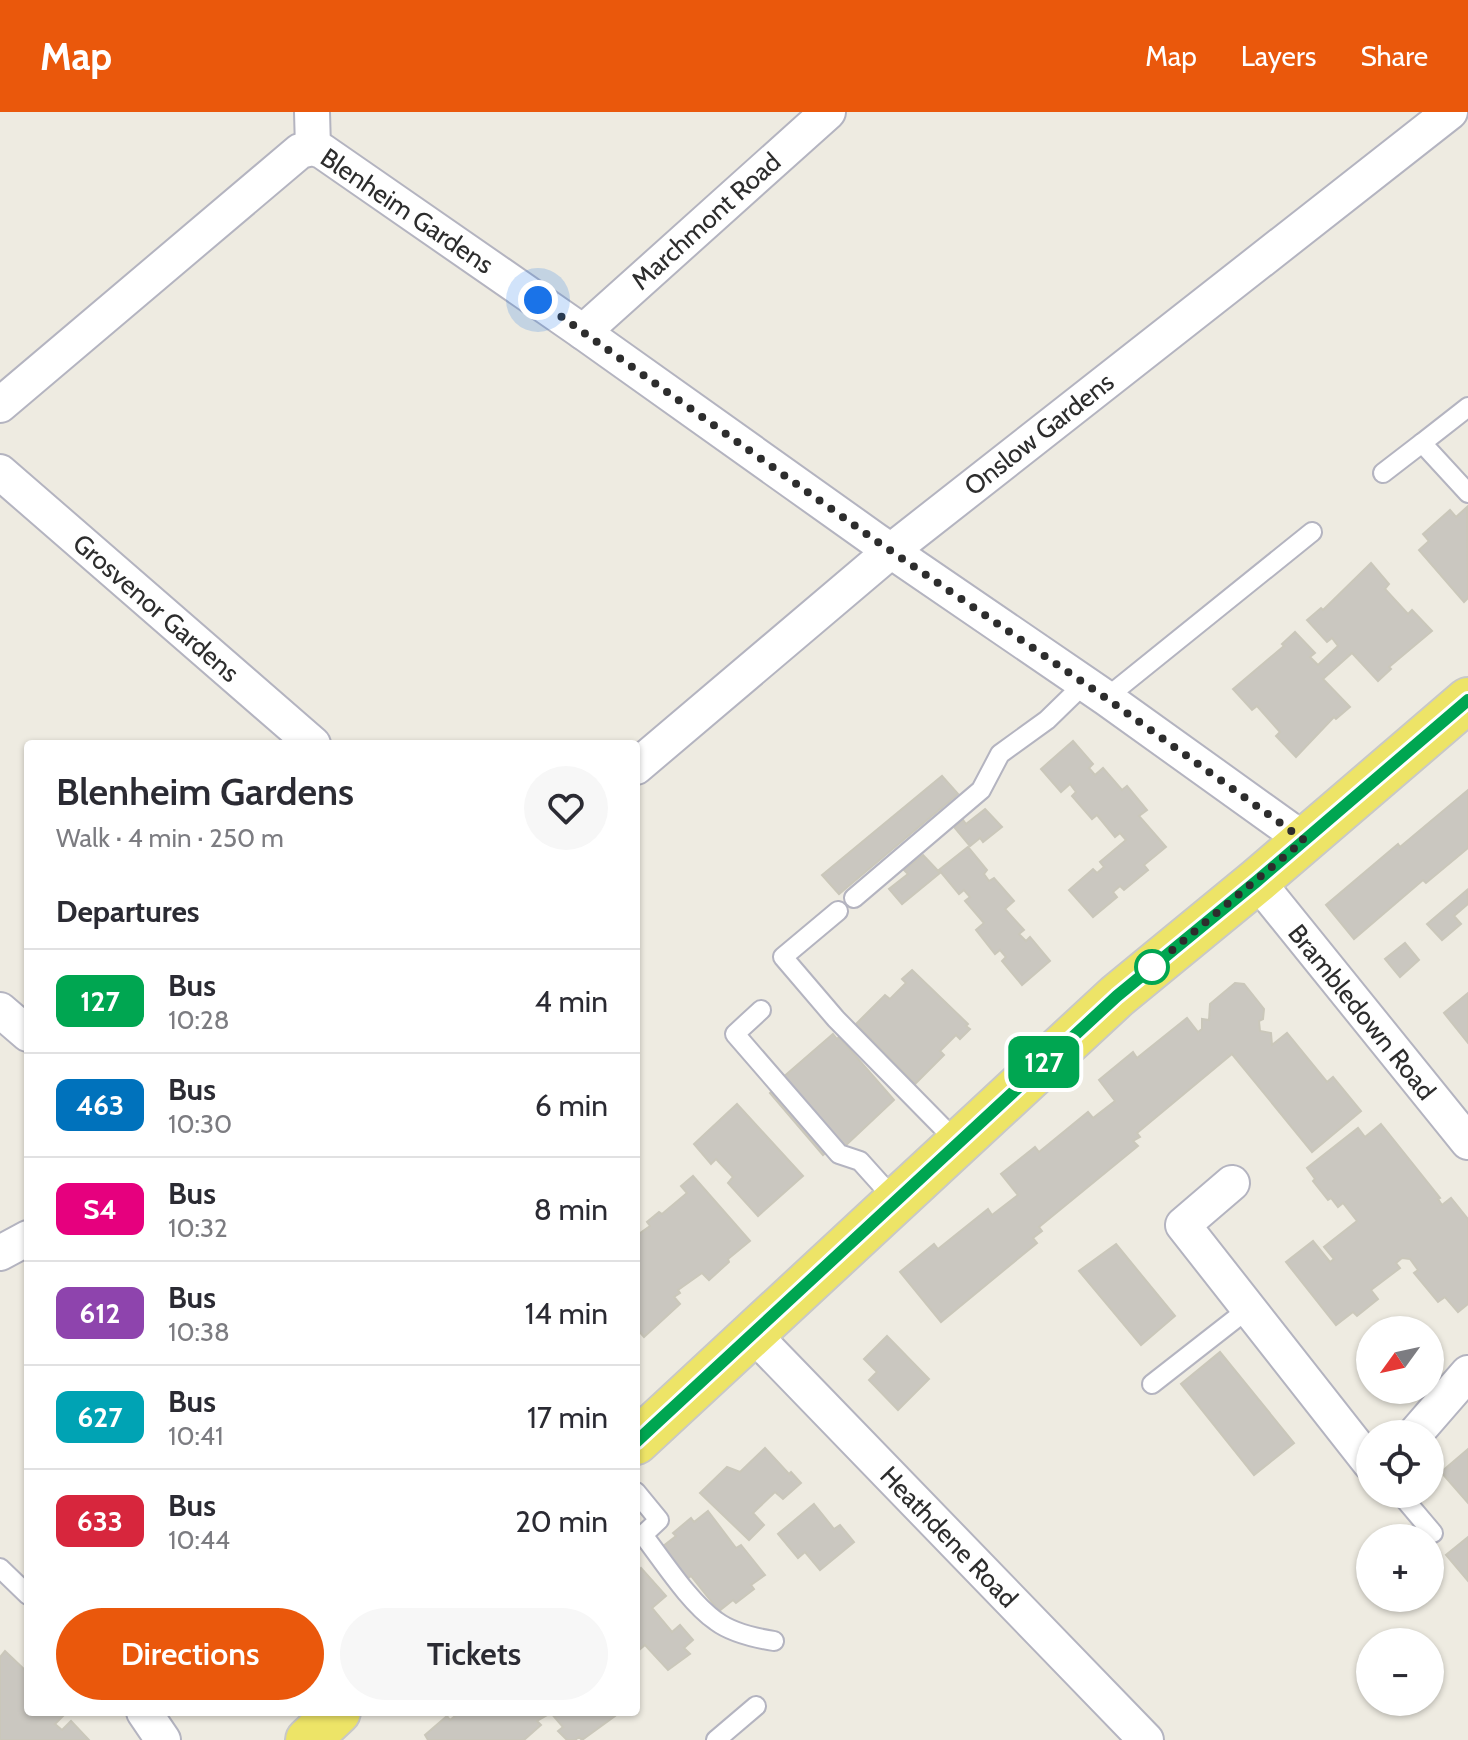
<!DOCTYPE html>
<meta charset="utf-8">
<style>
body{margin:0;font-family:Cabin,sans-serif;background:#f7f7f7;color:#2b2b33;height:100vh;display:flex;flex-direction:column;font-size:30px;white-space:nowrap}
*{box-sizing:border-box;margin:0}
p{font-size:26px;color:#7c7c81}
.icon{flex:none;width:44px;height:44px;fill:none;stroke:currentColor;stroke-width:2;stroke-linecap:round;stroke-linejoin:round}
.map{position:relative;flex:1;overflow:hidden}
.drawer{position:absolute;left:24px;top:628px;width:616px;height:976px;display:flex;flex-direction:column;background:#fff;border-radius:8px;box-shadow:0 2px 6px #0004}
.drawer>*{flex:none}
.badge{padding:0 16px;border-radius:12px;font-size:28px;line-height:52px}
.needle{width:52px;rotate:237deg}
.buttons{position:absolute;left:1356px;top:1204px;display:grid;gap:16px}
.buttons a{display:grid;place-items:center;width:88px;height:88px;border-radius:50%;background:#fff;box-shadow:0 2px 6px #0004;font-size:40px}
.you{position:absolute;width:40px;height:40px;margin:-20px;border:6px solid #fff;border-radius:50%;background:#1a73e8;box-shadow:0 0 0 12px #1a73e833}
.map>.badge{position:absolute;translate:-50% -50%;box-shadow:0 0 0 4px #fff}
h2{padding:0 32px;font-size:30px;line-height:72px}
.round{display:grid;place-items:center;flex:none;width:84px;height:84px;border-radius:42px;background:#f7f7f7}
.head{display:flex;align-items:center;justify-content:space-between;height:136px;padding:0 32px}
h1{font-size:38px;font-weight:600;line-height:60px}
.button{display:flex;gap:16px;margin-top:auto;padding:16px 32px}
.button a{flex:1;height:92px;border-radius:48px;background:#ea580c;color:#fff;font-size:32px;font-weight:600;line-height:92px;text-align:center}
.button a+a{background:#f7f7f7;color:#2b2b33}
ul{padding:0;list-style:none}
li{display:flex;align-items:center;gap:24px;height:104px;padding:0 32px;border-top:2px solid #e1e1e2}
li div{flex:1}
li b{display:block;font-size:30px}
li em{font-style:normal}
li .badge{min-width:88px;font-weight:700;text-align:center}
header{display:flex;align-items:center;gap:48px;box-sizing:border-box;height:112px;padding:0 40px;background:#ea580c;color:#fff}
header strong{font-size:38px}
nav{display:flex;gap:44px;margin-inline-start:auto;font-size:28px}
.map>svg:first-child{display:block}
.building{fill:#cac7c0;stroke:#cac7ba;stroke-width:2}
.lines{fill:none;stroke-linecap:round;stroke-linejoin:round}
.service-casing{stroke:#b4b4c0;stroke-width:22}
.minor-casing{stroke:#b4b4c0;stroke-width:38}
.primary-casing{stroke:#c8c8c8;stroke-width:48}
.service{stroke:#fff;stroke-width:18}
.minor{stroke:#fff;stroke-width:34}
.primary{stroke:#ede467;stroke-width:44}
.line-casing{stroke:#fff;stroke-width:18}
.line{stroke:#00a651;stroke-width:12}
.walk{stroke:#2d2d2d;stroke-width:8;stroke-dasharray:0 14.4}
.stop-dot{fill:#fff;stroke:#00a651;stroke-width:4}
.labels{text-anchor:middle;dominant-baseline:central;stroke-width:8;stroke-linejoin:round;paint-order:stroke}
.street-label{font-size:26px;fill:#2d2d2d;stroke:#fff}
</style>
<header>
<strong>Map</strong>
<nav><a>Map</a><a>Layers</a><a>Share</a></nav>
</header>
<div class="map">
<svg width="1468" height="1628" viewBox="0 0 1468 1628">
<rect width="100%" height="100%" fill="#eeebe1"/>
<g class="building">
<path d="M1467,395L1468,486L1464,490L1419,438L1429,429L1423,422L1450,398L1456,405Z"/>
<path d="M1371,451L1389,472L1385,477L1408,502L1412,498L1432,519L1389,555L1391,557L1378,569L1352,541L1323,567L1350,595L1336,607L1334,605L1296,645L1276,624L1280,620L1257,594L1252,598L1233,577L1284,534L1282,532L1295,520L1315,541L1310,545L1318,553L1338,534L1332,526L1327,530L1307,508L1321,496L1323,498Z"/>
<path d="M1073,629L1093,652L1089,656L1095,663L1103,656L1122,678L1127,674L1147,698L1139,704L1166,735L1144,753L1148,758L1124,778L1120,774L1113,780L1117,785L1093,805L1069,778L1093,757L1097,761L1104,755L1100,750L1126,728L1120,721L1115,725L1097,703L1092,707L1072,684L1076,680L1070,672L1061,680L1041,657Z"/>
<path d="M942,664L958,682L839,782L822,763Z"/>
<path d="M1468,678V736L1426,771L1423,768L1354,827L1326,793L1398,732L1400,735Z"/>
<path d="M985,697L1002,715L983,730L980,726L970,734L954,715L963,708L966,712Z"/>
<path d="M968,735L987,758L984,762L989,769L994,766L1014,789L1005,797L1024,818L1019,822L1026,829L1030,825L1050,849L1022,873L1002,849L1006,845L1000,838L995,842L976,818L984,811L965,789L970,785L964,778L959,782L939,758Z"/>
<path d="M923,743L940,761L902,792L889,777L908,762L904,758Z"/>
<path d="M1467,778L1468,792L1454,804L1461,812L1442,828L1427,812Z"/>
<path d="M1405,831L1419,848L1400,865L1385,847Z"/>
<path d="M912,858L968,912L966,914L970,917L960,927L956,923L940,939L944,943L915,972L856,912L885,883L890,887L906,871L902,867Z"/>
<path d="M1235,871L1244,872L1264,897L1263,907L1259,909L1260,919L1271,921L1272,933L1287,921L1327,970L1333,965L1361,999L1312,1040L1232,942L1137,1021L1140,1025L1133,1029L1138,1034L1039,1115L1042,1119L1033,1126L1037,1131L941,1210L900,1160L934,1132L938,1137L988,1097L992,1103L1018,1083L1001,1062L1035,1035L1039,1040L1088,1000L1093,1006L1115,989L1099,968L1133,940L1137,946L1187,906L1198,920L1202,917V907L1209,908L1210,892Z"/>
<path d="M1468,881V931L1444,901Z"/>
<path d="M833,922L837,927L839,925L894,988L844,1035L839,1029L823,1043L770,981L783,968L781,967Z"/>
<path d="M737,992L803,1064L758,1104L728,1071L733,1065L716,1047L711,1052L694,1032Z"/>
<path d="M1381,1012L1440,1086L1438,1087L1442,1093L1451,1086L1468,1107V1192L1458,1200L1445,1185L1438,1190L1414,1161L1418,1158L1410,1147L1402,1146L1396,1151L1400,1156L1371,1178L1378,1187L1357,1204L1353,1200L1336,1213L1286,1150L1313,1129L1330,1150L1334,1147L1324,1135L1357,1109L1343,1091L1338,1095L1331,1086L1328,1088L1313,1069L1315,1067L1307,1056L1358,1016L1365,1025Z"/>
<path d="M693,1064L750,1129L728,1147L729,1150L709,1168L702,1161L678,1178L680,1181L674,1185L680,1192L644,1225L638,1218L636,1219V1124L650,1114L647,1110L659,1100L662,1102L687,1081L681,1074Z"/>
<path d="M1116,1132L1175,1204L1141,1233L1079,1159Z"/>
<path d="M887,1224L929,1267L898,1298L869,1268L877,1260L864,1247Z"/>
<path d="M1220,1240L1294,1331L1254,1363L1181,1272Z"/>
<path d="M765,1336L789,1362L791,1360L801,1371L783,1387L775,1380L753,1401L764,1413L749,1428L700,1381L727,1355L740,1360Z"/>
<path d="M1468,1337V1391L1441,1360Z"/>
<path d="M814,1392L834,1417L840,1413L854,1430L820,1458L805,1440L798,1446L778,1422Z"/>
<path d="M708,1399L736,1436L741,1433L765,1463L751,1473L754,1477L736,1491L733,1488L719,1499L691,1464L687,1467L662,1435L676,1424L673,1421L691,1406L694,1410Z"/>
<path d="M1468,1425V1469L1446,1443Z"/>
<path d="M641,1456L666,1484L652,1496L672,1520L680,1513L693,1528L684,1536L690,1542L668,1558L645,1533L638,1539L636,1537V1461Z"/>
<path d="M5,1539L28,1561V1600H61L64,1603L55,1612L62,1618L71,1609L89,1628H0V1545Z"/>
<path d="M460,1600H612L615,1604L582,1628L579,1625L575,1628H567L558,1619L563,1615L551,1601L537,1609L541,1613L524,1628H428L425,1623L447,1604L450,1608Z"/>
</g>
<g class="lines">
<defs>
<g id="service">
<path d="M1468,295L1422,331L1468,381"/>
<path d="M1383,361L1422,331"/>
<path d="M1106,586L1312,420"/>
<path d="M854,786L981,678L1000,642L1047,608L1085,571"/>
<path d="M838,799L783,845L836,907L957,1030"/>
<path d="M761,898L735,922L839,1042L860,1049L895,1088"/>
<path d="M1152,1272L1248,1197"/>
<path d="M636,1380L659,1408L643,1423C664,1450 689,1490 716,1509C732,1521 755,1526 774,1529"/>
<path d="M1400,1382L1433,1421"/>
<path d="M0,1456L28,1483"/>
<path d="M716,1628L756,1594"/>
</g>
<g id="minor">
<path d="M312,0L313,36"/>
<path d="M583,220L828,0"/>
<path d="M0,293L300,39L313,36L322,39L583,220L875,428L1106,586L1304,728"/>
<path d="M0,360L313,632"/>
<path d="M636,655L892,438L1450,0"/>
<path d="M1257,769L1468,1030"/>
<path d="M0,898L28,922"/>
<path d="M1232,1071L1183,1113L1370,1351"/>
<path d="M0,1141L28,1126"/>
<path d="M753,1222L1146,1628"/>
<path d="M1415,1322L1468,1261"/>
<path d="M144,1600L163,1628"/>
</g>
<g id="primary">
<path d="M636,1330L1117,884L1257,769L1468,588"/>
<path d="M308,1628L338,1600"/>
</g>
</defs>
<use href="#service" class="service-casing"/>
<use href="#minor" class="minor-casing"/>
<use href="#primary" class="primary-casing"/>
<use href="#service" class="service"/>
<use href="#minor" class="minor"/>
<use href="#primary" class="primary"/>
</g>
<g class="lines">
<defs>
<path id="line" d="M636,1330L1117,884L1257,769L1468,588"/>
</defs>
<use href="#line" class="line-casing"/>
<use href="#line" class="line"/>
<path class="walk" d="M538,188L875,428L1106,586L1304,728L1152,855"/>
</g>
<circle class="stop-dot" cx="1152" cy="855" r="16"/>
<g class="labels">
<g class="street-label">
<text transform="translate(407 99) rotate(34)">Blenheim Gardens</text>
<text transform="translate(706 109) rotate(-42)">Marchmont Road</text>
<text transform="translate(1039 322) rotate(-38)">Onslow Gardens</text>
<text transform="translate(156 496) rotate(41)">Grosvenor Gardens</text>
<text transform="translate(1362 900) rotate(51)">Brambledown Road</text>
<text transform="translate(949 1425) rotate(46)">Heathdene Road</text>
</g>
</g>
</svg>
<div class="buttons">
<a><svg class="needle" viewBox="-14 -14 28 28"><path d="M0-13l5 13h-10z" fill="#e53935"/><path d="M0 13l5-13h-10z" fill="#7c7c81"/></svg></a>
<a><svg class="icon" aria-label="locate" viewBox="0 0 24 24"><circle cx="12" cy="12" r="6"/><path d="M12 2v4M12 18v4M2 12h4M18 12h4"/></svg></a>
<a>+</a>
<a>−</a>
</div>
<div class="you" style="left:538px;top:188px"></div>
<b class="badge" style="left:1044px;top:950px;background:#00a651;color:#fff">127</b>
<section class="drawer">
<div class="head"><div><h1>Blenheim Gardens</h1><p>Walk · 4 min · 250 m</p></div><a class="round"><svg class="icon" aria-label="heart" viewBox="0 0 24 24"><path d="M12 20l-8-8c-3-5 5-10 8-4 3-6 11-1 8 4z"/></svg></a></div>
<h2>Departures</h2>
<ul>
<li><span class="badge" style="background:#00a651;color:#fff">127</span><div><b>Bus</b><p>10:28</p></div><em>4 min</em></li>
<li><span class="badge" style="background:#0072bc;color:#fff">463</span><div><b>Bus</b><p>10:30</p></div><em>6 min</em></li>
<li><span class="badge" style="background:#e6007e;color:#fff">S4</span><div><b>Bus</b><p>10:32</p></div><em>8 min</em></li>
<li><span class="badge" style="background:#8e44ad;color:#fff">612</span><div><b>Bus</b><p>10:38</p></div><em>14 min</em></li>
<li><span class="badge" style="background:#00a3b4;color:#fff">627</span><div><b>Bus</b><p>10:41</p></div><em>17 min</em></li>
<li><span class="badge" style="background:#d7263d;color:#fff">633</span><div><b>Bus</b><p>10:44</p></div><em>20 min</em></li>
</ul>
<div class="button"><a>Directions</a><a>Tickets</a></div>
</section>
</div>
